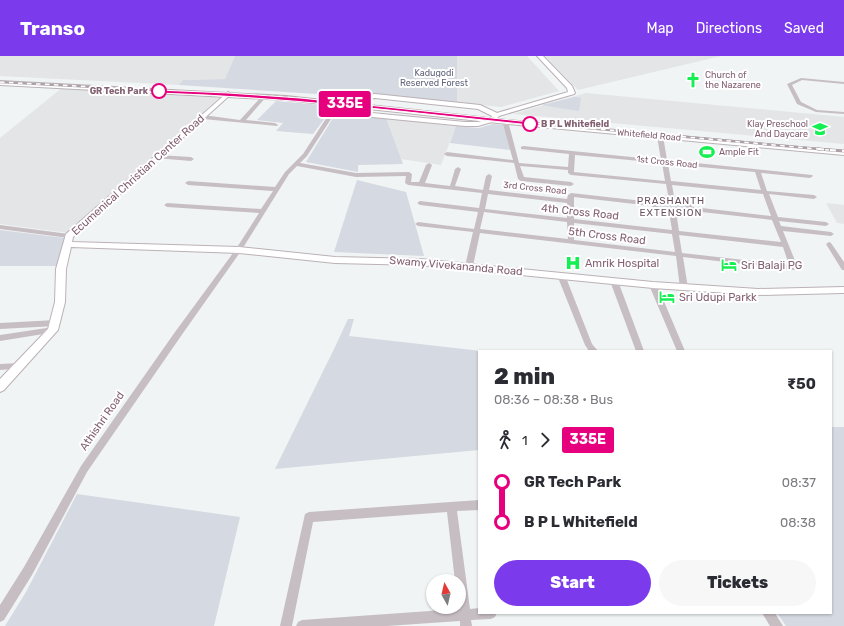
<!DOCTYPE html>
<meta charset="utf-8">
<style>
body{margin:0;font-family:Rubik,sans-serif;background:#f7f7f7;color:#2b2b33;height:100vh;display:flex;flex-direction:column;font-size:15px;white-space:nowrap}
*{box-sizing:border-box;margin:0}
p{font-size:13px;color:#7c7c81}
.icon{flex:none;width:22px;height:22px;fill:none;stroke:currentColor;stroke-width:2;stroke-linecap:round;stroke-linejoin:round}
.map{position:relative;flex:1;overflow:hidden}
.side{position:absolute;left:478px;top:294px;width:354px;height:264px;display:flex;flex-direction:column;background:#fff;border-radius:0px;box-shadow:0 1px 3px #0004}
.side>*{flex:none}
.badge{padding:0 8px;border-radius:3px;font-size:14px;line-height:26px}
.needle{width:26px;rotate:352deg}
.buttons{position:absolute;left:426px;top:518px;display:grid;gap:8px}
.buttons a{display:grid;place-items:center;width:40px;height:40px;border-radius:50%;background:#fff;box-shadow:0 1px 3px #0004;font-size:20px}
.map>.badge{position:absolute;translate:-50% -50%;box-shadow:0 0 0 2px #fff}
.legs{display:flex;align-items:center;gap:6px;height:44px;padding:0 16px;font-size:13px}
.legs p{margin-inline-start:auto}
.summary{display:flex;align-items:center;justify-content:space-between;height:68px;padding:0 16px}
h1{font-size:22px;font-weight:800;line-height:30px}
.action{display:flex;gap:8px;margin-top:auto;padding:8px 16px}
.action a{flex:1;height:46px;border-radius:24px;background:#7c3aed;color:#fff;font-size:16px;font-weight:800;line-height:46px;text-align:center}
.action a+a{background:#f7f7f7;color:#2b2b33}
ul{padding:0 16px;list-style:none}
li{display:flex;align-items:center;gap:14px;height:40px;font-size:15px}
li i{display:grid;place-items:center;width:6px;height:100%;margin:0 5px;background:currentColor}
li i::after{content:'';width:10px;height:10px;margin:-5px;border:3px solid;border-radius:50%;background:#fff}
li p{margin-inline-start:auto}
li:first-child i{background:linear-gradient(#0000 50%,currentColor 0)}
li:last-child i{background:linear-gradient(currentColor 50%,#0000 0)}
header{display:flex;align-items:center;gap:24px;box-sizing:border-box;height:56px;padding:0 20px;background:#7c3aed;color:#fff}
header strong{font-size:19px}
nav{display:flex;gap:22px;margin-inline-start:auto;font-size:14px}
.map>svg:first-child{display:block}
.built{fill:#e3e5e6}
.green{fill:#d5d9e1}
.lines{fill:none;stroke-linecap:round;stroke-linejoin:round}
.secondary-casing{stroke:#bbb1b6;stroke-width:2}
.primary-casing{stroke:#bab2b6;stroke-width:2}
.street{fill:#c7bec3;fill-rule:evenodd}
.secondary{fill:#fff;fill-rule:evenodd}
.primary{fill:#fff;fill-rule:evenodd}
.rail-far1-casing{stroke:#ada1a7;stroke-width:2.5}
.rail-casing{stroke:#ada1a7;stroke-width:3}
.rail-far1{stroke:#fff;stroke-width:1.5;stroke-dasharray:4.5;stroke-linecap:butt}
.rail{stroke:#fff;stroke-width:2;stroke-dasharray:6;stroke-linecap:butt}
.line-1{fill:#e6007e;stroke:#fff}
.stop-1-dot{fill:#fff;stroke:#e6007e;stroke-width:2}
.labels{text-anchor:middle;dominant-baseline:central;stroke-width:4;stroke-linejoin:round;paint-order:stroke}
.far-park-label{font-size:9px;fill:#60647a;stroke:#fff}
.far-poi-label{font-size:9px;fill:#836172;stroke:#fff;text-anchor:start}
.far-stop-label{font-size:9px;font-weight:bold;fill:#836172;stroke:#fff;text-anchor:end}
.far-street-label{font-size:9px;fill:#836172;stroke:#fff}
.far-neighbourhood-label{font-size:10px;letter-spacing:1px;fill:#684f5c;stroke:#fff}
.street-label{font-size:11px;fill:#836172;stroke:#fff}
.poi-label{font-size:11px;fill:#836172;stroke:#fff;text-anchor:start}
</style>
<header>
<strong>Transo</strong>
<nav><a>Map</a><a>Directions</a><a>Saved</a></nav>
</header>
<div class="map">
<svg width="844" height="570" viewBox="0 0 844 570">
<rect width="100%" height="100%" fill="#f0f4f5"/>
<g class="built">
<path d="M0,0H235L225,23L183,24L179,29L0,20Z"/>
<path d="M457,0H527L559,35L501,51L457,47Z"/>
<path d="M545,0H721L578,34Z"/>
<path d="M62,32L220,41L69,177L0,168V82Z"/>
<path d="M586,37L844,61V88L513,58Z"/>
<path d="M386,62L456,70L441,109L401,103Z"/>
<path d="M826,147L844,149V168L837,167Z"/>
</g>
<g class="green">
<path d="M235,0H457V47L371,38L348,40L179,29L183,24L225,23Z"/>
<path d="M575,41L581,42L579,55L541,49Z"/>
<path d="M276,45L343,51L325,62L313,78L276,75L283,67L257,64Z"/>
<path d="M345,54L351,59L386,62L403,108L358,109V116L306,106L333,62Z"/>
<path d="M493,68L503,69L511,94L450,87L456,70L479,72Z"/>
<path d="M357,124L406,136L424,200L334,196Z"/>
<path d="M664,143C673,142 685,144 687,153C680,162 662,158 658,148L659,146Z"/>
<path d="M0,174L65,182L57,210H0Z"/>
<path d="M348,263H354L349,280L481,295H479V394L275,413L335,291Z"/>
<path d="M831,371H844V570H786L777,557H831Z"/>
<path d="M77,438L240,461L214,570H5L26,536Z"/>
</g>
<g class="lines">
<defs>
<g id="secondary">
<path d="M537,0H543L572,30L575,37L574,38L499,60L495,65L478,70H465L372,61L355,56L346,48L351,47L359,54L372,57L465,66H478L490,63L492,60L478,53L375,42L346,46L343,44L346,42L375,38L480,49L497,57L568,36L567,32Z"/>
<path d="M228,36L230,37V39L73,181L72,186L239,191L335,201L420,203L653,226L758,233L844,231V237L758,239L653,232L420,209L335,207L239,197L71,191L66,213L65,246L58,274L4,334L0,336V323L48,273L55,246L56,213L66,178Z"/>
</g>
<path id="primary" d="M0,25L286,40L507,64L844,95V99L507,68L286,44L0,29Z"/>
</defs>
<use href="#secondary" class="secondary-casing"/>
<use href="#primary" class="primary-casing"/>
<g class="street">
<path d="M801,22L844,26V28L802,24L792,29L801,46L817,54L844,56V58L816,56L797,48L787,28Z"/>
<path d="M263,39L267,40L246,64L275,67L278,69L277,70L203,63L200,61L203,59L240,64Z"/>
<path d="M347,47L351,48L331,63L307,100L300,107L356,117L409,116L412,118L411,126H419L426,109L429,107L432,109L425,127L450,130L455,113L458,111L461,113L455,130L483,134L486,120L489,118L492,120L489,134L567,143L568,139L571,137L652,146L656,141L668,139L666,128L571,119L568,117V114L520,110L524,121L571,126L574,128L571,130L521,125L518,123L514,107L447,100L444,98L447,96L513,104L502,65L505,63L508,65L519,107L568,111L569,98L521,93V91L523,90L661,104L657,80L660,78L663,80L667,104L812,119L813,120L810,122L761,117L767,135L814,139L817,141L814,143L769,138L778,161L826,166L829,168L826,170L779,165L781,170L831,176L834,178L831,180L783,175L798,212L794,214L683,201L688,232L684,234L680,232L676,200L480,177L473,210L469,212L465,210L473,176L418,170L415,168L418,166L474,173L478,156L420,149L417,147L420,145L479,152L482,137L408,129L405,127L406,120L356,121L297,110L289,118L241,195L181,280L87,416L32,519L4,564L0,566V549L24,511L81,410L175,276L236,193L259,157L167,151L164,149L167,147L261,153L273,135L188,129L185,127L188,125L275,131L285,116L303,98L327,61ZM575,99L662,107L665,125L574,116ZM668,108L755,116L761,134L671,125ZM672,129L763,138L771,160L693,151L685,143L674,140ZM488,138L567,147V162L485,153ZM574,141L652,150L658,157L670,162L672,174L574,163ZM660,143C671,142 682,143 688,153L681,158C671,160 660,157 657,147ZM693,155L772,164L781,186L679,175L677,162C683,162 688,160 693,155ZM484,156L567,166L568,183L480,173ZM574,167L672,178L675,196L574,184ZM679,179L783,191L789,209L682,197Z"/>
<path d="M157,99L191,101L194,103L191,105L155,102V100Z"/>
<path d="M0,169L69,178L72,180L69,182L0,173Z"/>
<path d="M829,186L831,187L844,206V214H842L826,188Z"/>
<path d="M558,217H564L565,219L592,288L598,295H589L585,289L557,219Z"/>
<path d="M611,223H617L618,225L644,295H636L610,225Z"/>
<path d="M650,227H656L657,229L685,295H677L649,229Z"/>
<path d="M56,264L60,267L56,270L0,273V267Z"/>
<path d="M53,271L56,272L57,274L56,276L0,285V279Z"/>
<path d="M20,307L23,308L24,310L23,312L0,314V308Z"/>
<path d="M479,444V454L457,455L470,553L479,552V557H497L495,561L491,563L471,564L472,570H460V565L387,570H296L298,566L302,564L458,553L459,525H455L447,456L313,466L292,570H280L305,458L309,456Z"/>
<path d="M762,557H775L783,570H770Z"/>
</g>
<use href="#secondary" class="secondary"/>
<use href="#primary" class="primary"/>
<defs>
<path id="rail-far1" d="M0,26L286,41L532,67L829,94"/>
<path id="rail" d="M818,93L844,95"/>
</defs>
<use href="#rail-far1" class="rail-far1-casing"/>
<use href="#rail" class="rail-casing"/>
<use href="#rail-far1" class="rail-far1"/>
<use href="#rail" class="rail"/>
</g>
<path class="line-1" d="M157,34L228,37L300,42L530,66L532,68L530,69C406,56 283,41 159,37Z"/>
<defs>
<symbol id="church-bare" viewBox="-9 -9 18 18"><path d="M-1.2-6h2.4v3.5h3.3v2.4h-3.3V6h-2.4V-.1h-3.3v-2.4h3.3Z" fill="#15ef53" stroke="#fff" stroke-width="2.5" paint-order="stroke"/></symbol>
<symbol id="school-bare" viewBox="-9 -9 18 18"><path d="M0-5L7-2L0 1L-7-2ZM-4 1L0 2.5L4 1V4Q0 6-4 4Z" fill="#15ef53" stroke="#fff" stroke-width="2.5" paint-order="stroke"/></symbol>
<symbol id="stadium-bare" viewBox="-9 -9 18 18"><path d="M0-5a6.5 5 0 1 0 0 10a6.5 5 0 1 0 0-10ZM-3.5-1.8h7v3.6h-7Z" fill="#15ef53" stroke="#fff" stroke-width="2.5" paint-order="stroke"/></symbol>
<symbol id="hospital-bare" viewBox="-9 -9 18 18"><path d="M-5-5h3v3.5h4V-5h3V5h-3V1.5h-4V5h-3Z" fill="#15ef53" stroke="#fff" stroke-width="2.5" paint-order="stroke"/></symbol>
<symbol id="hotel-bare" viewBox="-9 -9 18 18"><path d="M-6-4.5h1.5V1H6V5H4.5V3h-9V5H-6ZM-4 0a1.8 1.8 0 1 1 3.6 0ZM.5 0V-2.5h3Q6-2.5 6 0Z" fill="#15ef53" stroke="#fff" stroke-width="2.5" paint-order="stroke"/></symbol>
</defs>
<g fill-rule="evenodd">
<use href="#church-bare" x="682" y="13" width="22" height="22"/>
<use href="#school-bare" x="809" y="62" width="22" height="22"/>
<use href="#stadium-bare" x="696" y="85" width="22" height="22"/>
<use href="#hospital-bare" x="562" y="196" width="22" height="22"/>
<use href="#hotel-bare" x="718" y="198" width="22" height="22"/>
<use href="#hotel-bare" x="656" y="230" width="22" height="22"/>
</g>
<g class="stop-1-dot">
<circle cx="159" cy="35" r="7"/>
<circle cx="530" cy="68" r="7"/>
</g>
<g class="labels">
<g class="far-park-label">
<text x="434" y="17">Kadugodi<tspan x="434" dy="10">Reserved Forest</tspan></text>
</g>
<g class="far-poi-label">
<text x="705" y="19">Church of<tspan x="705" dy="10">the Nazarene</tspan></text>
<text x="808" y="68" text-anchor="end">Klay Preschool<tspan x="808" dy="10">And Daycare</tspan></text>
<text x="719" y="96">Ample Fit</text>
</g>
<g class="far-stop-label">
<text x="148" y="35">GR Tech Park</text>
<text x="541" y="68" text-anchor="start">B P L Whitefield</text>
</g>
<g class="far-street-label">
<text transform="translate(649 79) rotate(5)">Whitefield Road</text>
<text transform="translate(667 106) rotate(6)">1st Cross Road</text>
<text transform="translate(535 132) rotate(6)">3rd Cross Road</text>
</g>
<g class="far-neighbourhood-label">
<text x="671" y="145">PRASHANTH<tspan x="671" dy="12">EXTENSION</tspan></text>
</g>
<g class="street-label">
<text transform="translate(138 119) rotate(-42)">Ecumenical Christian Center Road</text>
<text transform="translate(580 156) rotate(6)">4th Cross Road</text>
<text transform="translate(607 180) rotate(7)">5th Cross Road</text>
<text transform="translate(456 210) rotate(5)">Swamy Vivekananda Road</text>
<text transform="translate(102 365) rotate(-55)">Athishri Road</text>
</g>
<g class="poi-label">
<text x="585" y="207">Amrik Hospital</text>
<text x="741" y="209">Sri Balaji PG</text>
<text x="679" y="241">Sri Udupi Parkk</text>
</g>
</g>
</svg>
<div class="buttons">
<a><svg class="needle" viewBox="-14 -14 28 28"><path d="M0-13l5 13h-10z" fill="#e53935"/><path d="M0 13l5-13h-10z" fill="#7c7c81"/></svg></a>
</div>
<b class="badge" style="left:345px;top:48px;background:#e6007e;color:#fff">335E</b>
<section class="side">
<div class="summary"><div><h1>2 min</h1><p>08:36 – 08:38 · Bus</p></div><b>₹50</b></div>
<div class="legs"><svg class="icon" aria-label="walk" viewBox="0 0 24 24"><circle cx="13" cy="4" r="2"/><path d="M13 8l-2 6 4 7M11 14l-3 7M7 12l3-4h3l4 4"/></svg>1<svg class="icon" aria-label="forward" viewBox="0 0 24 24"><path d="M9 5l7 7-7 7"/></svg><b class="badge" style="background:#e6007e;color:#fff">335E</b></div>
<ul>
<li><i style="color:#e6007e"></i><b>GR Tech Park</b><p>08:37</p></li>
<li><i style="color:#e6007e"></i><b>B P L Whitefield</b><p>08:38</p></li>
</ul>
<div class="action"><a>Start</a><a>Tickets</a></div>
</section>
</div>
